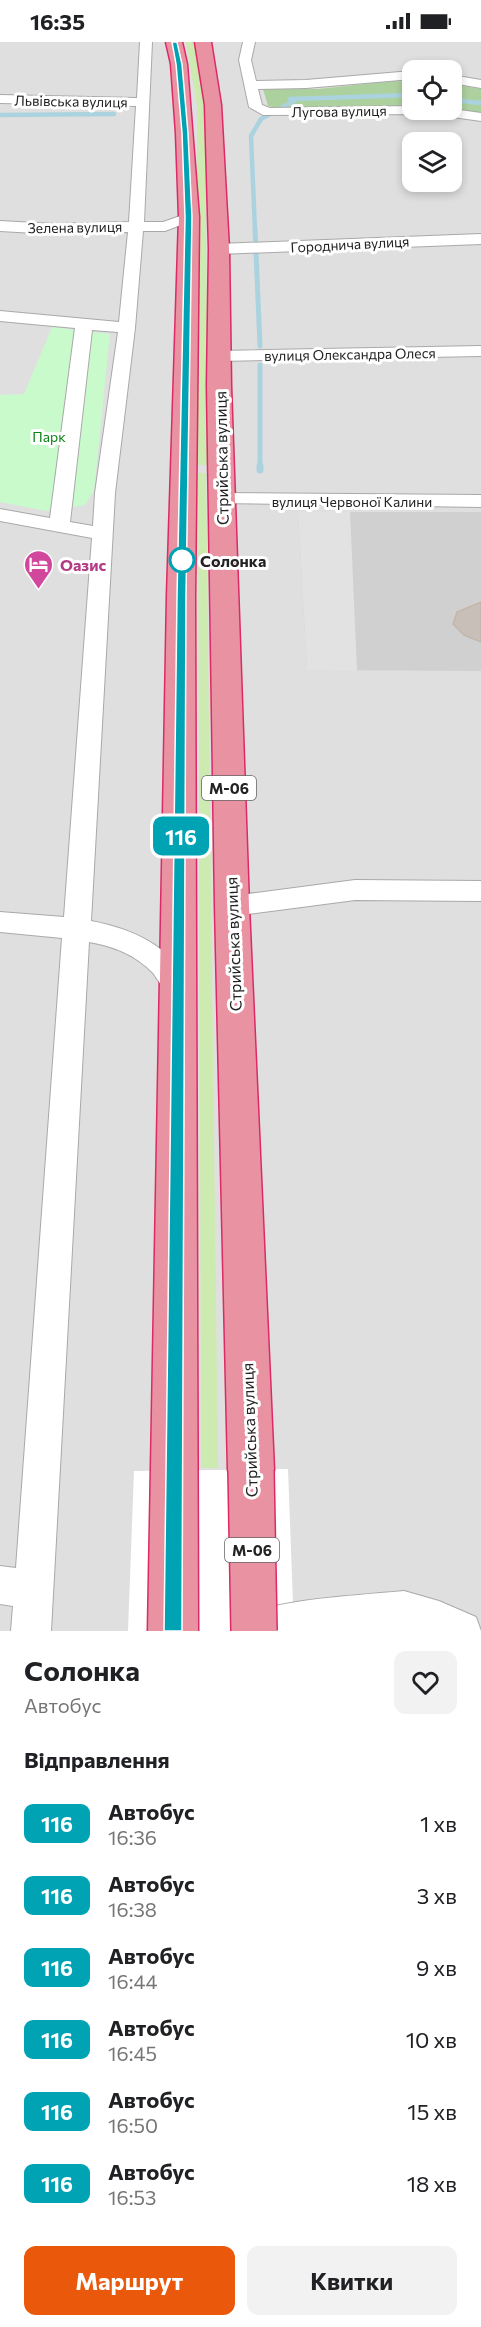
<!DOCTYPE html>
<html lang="uk">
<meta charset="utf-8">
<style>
body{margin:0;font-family:Commissioner,sans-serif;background:#f2f2f2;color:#202124;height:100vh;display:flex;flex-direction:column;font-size:22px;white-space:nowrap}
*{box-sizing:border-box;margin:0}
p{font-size:20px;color:#757577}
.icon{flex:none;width:33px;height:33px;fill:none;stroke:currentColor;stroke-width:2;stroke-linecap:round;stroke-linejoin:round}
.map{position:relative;height:1589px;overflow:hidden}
.details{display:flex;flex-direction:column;background:#fff;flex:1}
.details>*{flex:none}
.badge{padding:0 12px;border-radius:9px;font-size:21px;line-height:39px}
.tools{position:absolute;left:402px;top:18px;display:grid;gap:12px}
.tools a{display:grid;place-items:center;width:60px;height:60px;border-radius:12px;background:#fff;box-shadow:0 3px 9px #0003;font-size:30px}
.map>.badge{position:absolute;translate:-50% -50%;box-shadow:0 0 0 3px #fff}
h2{padding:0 24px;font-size:22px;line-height:54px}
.round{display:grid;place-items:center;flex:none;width:63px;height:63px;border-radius:12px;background:#f2f2f2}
.headline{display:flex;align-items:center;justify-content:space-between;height:102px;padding:0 24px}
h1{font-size:28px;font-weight:700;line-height:45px}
.cta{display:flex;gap:12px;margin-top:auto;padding:12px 24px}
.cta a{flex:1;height:69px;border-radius:12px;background:#ea580c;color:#fff;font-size:24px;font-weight:700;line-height:69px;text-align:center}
.cta a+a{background:#f2f2f2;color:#202124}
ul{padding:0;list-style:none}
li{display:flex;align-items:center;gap:18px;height:72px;padding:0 24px}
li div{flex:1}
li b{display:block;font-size:22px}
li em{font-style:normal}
li .badge{min-width:66px;font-weight:700;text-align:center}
.status{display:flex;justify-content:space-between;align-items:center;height:42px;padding:0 30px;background:#fff;direction:ltr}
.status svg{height:16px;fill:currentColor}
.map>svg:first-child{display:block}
.residential{fill:#e0dfdf;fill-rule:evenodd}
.religious{fill:#d0d0d0}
.grass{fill:#cdebb0}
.forest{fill:#add19e}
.park{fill:#c8facc}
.parking{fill:#e2e2e2}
.pier{fill:#fff}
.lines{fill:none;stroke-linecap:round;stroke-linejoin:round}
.stream-far2{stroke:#aad3df;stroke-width:4.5}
.stream-far1{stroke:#aad3df;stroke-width:5}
.stream{stroke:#aad3df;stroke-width:7}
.building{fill:#c7bfb8;stroke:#c4b6ab;stroke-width:1.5}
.street-casing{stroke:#a9a9a9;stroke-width:2}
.highway-casing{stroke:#dc2a67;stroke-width:3}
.street{fill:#fff;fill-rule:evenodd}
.highway{fill:#e892a2;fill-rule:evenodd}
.highway-bridge-casing{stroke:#dc2a67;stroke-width:48;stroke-linecap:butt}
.highway-bridge{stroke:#e892a2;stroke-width:45}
.line{fill:#00a3b4;stroke:#fff;stroke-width:1.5}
.stop-dot{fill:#fff;stroke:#00a3b4;stroke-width:3}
.labels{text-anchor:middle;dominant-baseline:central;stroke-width:6;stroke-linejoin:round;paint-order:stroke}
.far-street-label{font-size:14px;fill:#222;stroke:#fff}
.far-park-label{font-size:14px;fill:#0c8416;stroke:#fff}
.shield{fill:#fff;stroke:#646464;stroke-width:1.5}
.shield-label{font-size:15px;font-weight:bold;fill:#222}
.street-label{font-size:16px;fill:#222;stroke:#fff}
.stop-label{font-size:16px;font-weight:bold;fill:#222;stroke:#fff;text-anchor:start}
.hotel-label{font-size:16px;font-weight:bold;fill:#b23c85;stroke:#fff;text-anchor:start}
</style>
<div class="status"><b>16:35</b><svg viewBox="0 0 49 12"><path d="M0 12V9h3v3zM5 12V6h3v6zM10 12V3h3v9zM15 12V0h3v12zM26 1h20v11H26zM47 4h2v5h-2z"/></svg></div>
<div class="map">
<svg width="481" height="1589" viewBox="0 0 481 1589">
<rect width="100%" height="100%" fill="#f2efe9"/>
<path class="residential" d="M0,0H481V1589H0ZM412,28H452V68H412ZM412,100H452V140H412Z"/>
<path class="religious" d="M298,470H481V629L307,628Z"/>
<g class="grass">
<path d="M186,0H194L205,63L208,423H197V63Z"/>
<path d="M198,431H206L218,1426H201Z"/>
</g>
<g class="forest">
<path d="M393,39L412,40V64L288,68L268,64L263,47H318Z"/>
<path d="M452,42L481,47V72L452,68Z"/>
</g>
<path class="park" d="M52,285L110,292L94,449L85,463L46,469L0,460V353L24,352Z"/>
<path class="parking" d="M298,470H350L357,629L307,628Z"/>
<path class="pier" d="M288,1427L294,1589H128L134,1429Z"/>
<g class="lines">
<g class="stream-far2">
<path d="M290,57L412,53"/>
<path d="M452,58L481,61"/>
<path d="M276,69L297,57"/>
<path d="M0,73L114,72"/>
<path d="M255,188L251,94L261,77L270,72"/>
</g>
<g class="stream-far1">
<path d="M255,187L260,304"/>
<path d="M260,323V426"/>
</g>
<path class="stream" d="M260,424V428"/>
</g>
<path class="building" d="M481,560V600L464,593L453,582L457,570Z"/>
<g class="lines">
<defs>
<g id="street">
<path d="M140,0H152L144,180H163L189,171L196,175L194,178L165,189H143L135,286L115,451L91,879C134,887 172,905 193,945L189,953C182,955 177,957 171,953C164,949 158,938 153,931C136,913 113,904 89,900L51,1589H11L13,1564L0,1562V1524L16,1526L62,896L0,890V870L64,875L92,496L0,479V467L50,476L75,286L0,279V269L119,280L128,190L53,192L0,189V179L53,182L129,180L136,64L0,61V53L137,56ZM92,288L118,290L95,451L93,484L70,480Z"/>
<path d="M243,0H255L251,18L256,39L306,38L412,29V37L306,46L258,47L262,63L270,66L412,64V68L452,67L481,71V79L431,72L263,73L249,65L239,18Z"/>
<path d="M452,33L481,38V46L452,41Z"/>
<path d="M481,192V202L219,212L211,207L219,202Z"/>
<path d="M481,304V314L220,319L214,318L211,314L214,310L220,309Z"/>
<path d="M222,451L481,453V465L215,461L212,457L215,453Z"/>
<path d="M355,838L481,839V859L355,858L232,874L223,871L219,864L223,857L232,854Z"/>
<path d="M404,1549L439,1559L476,1575L481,1589H232L238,1575C285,1556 353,1554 404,1549Z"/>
</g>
<g id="highway">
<path d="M166,0H182L187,22L199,175L195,554L198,1589H148L167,554L179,175L176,91L171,22Z"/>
<path d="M195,0H211L221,63L229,207L231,344L249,864L274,1428L268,1445L251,1451L234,1445L228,1428L215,864L207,344L209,207L205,63Z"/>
</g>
</defs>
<use href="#street" class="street-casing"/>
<use href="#highway" class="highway-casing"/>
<use href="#street" class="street"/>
<use href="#highway" class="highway"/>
<defs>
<path id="highway-bridge" d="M251,1428L254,1589"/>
</defs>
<use href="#highway-bridge" class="highway-bridge-casing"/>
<use href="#highway-bridge" class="highway-bridge"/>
</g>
<path class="line" d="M172,0H177L182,22L188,91L192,175L186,554L182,1589H164L177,554L185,175L182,91L176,22Z"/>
<defs>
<symbol id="hotel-pin" viewBox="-11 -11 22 30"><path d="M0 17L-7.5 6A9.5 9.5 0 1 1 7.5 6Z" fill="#d1479c" stroke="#fff"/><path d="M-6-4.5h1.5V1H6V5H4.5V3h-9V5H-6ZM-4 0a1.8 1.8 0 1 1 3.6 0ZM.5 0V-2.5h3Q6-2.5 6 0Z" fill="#fff"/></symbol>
</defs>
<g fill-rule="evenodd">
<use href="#hotel-pin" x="22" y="506" width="33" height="45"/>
</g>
<circle class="stop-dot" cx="182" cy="518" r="12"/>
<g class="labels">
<g class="far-street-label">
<text transform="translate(71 59) rotate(1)">Львівська вулиця</text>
<text transform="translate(339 69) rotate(-1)">Лугова вулиця</text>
<text transform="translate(75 185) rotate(-1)">Зелена вулиця</text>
<text transform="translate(350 202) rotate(-3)">Городнича вулиця</text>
<text transform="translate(350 312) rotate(-1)">вулиця Олександра Олеся</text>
<text x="352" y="459">вулиця Червоної Калини</text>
</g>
<g class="far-park-label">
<text x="49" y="394">Парк</text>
</g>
<g class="shield">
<rect x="202" y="734" width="54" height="24" rx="4.5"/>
<rect x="225" y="1496" width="54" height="24" rx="4.5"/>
</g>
<g class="shield-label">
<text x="229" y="746">М-06</text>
<text x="252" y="1508">М-06</text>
</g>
<g class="street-label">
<text transform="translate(221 416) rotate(-91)">Стрийська вулиця</text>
<text transform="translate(233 902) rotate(-92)">Стрийська вулиця</text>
<text transform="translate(249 1388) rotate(-92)">Стрийська вулиця</text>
</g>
<g class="stop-label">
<text x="200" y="518">Солонка</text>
</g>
<g class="hotel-label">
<text x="60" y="522">Оазис</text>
</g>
</g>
</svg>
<div class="tools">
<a><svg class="icon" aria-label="locate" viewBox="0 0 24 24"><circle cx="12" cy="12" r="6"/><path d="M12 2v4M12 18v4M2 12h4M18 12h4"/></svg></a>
<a><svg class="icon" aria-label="layers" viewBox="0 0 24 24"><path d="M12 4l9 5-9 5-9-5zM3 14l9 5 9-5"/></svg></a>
</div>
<b class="badge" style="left:181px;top:794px;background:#00a3b4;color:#fff">116</b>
</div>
<section class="details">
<div class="headline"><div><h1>Солонка</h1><p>Автобус</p></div><a class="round"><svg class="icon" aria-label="heart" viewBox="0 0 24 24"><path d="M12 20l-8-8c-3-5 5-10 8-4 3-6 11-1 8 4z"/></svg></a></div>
<h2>Відправлення</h2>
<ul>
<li><span class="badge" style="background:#00a3b4;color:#fff">116</span><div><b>Автобус</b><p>16:36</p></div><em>1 хв</em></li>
<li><span class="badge" style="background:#00a3b4;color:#fff">116</span><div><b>Автобус</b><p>16:38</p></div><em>3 хв</em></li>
<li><span class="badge" style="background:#00a3b4;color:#fff">116</span><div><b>Автобус</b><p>16:44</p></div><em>9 хв</em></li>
<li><span class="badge" style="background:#00a3b4;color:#fff">116</span><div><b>Автобус</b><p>16:45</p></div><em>10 хв</em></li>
<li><span class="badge" style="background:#00a3b4;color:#fff">116</span><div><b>Автобус</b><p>16:50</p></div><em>15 хв</em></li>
<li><span class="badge" style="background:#00a3b4;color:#fff">116</span><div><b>Автобус</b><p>16:53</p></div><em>18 хв</em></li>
</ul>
<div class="cta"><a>Маршрут</a><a>Квитки</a></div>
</section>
